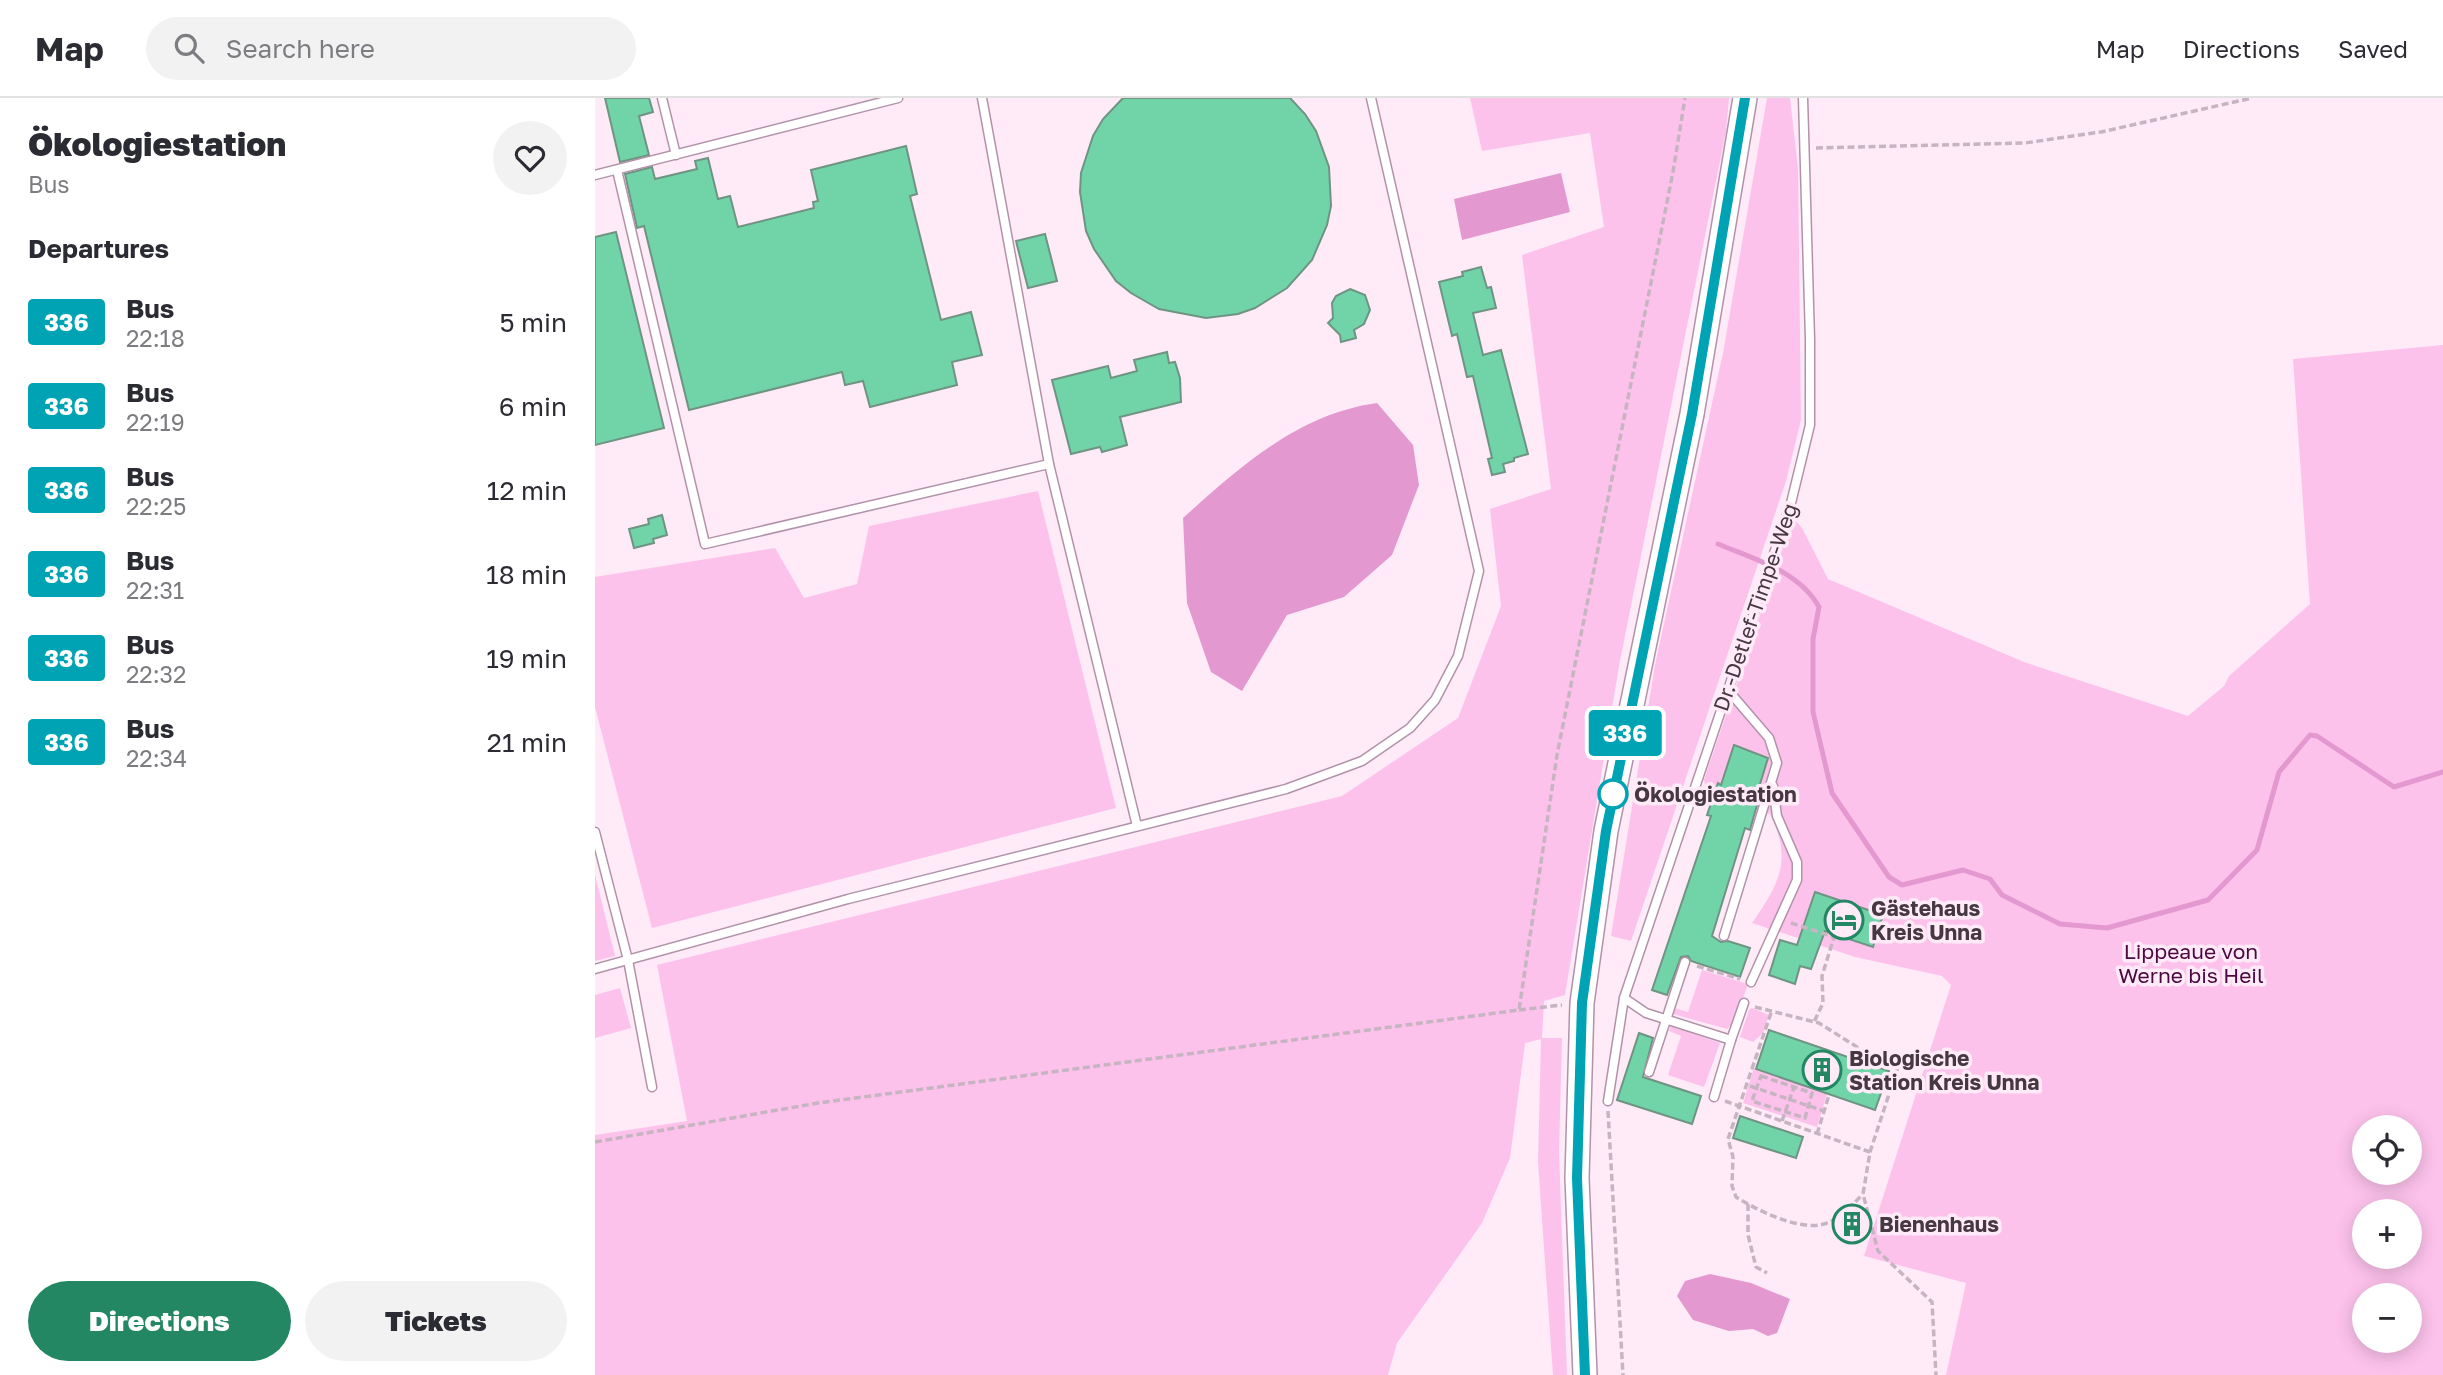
<!DOCTYPE html>
<meta charset="utf-8">
<style>
body{margin:0;font-family:"Golos Text",sans-serif;background:#f2f2f3;color:#2b2b33;height:100vh;display:flex;flex-direction:column;font-size:26px;white-space:nowrap}
*{box-sizing:border-box;margin:0}
p{font-size:23px;color:#7c7c81}
.icon{flex:none;width:38px;height:38px;fill:none;stroke:currentColor;stroke-width:2;stroke-linecap:round;stroke-linejoin:round}
.map{position:relative;flex:1;overflow:hidden}
.side{display:flex;flex-direction:column;background:#fff;width:595px}
.side>*{flex:none}
.badge{padding:0 14px;border-radius:5px;font-size:24px;line-height:46px}
.tools{position:absolute;left:1757px;top:1017px;display:grid;gap:14px}
.tools a{display:grid;place-items:center;width:70px;height:70px;border-radius:50%;background:#fff;box-shadow:0 4px 18px #0003;font-size:35px}
.map>.badge{position:absolute;translate:-50% -50%;box-shadow:0 0 0 4px #fff}
h2{padding:0 28px;font-size:26px;line-height:63px}
.round{display:grid;place-items:center;flex:none;width:74px;height:74px;border-radius:37px;background:#f2f2f3}
.overview{display:flex;align-items:center;justify-content:space-between;height:119px;padding:0 28px}
h1{font-size:33px;font-weight:800;line-height:52px}
.button{display:flex;gap:14px;margin-top:auto;padding:14px 28px}
.button a{flex:1;height:80px;border-radius:42px;background:#228762;color:#fff;font-size:28px;font-weight:800;line-height:80px;text-align:center}
.button a+a{background:#f2f2f3;color:#2b2b33}
ul{padding:0;list-style:none}
li{display:flex;align-items:center;gap:21px;height:84px;padding:0 28px}
li div{flex:1}
li b{display:block;font-size:26px}
li em{font-style:normal}
li .badge{min-width:77px;font-weight:700;text-align:center}
header{display:flex;align-items:center;gap:42px;box-sizing:border-box;height:98px;padding:0 35px;background:#fff;border-bottom:2px solid #e1e1e2}
header strong{font-size:33px}
nav{display:flex;gap:38px;margin-inline-start:auto;font-size:24px}
.search{width:490px;height:63px;background:#f2f2f3;display:flex;align-items:center;gap:18px;box-sizing:border-box;padding:0 24px;border-radius:38px;color:#7c7c81;font-size:26px}
main{display:flex;flex:1;min-height:0}
.map>svg:first-child{display:block}
.green{fill:#fdc2ec;fill-rule:evenodd}
.water{fill:#e398cf}
.lines{fill:none;stroke-linecap:round;stroke-linejoin:round}
.stream{stroke:#e398cf;stroke-width:5}
.building{fill:#71d4a9;stroke:#6f9482;stroke-width:2}
.service-casing{stroke:#b292a8;stroke-width:11}
.secondary-casing{stroke:#b292a8;stroke-width:26}
.path{stroke:#c7b4c1;stroke-width:3.5;stroke-dasharray:7 3.5;stroke-linecap:butt}
.service{stroke:#fff;stroke-width:8}
.secondary{stroke:#fff;stroke-width:23}
.line-casing{stroke:#fff;stroke-width:16}
.line{stroke:#00a3b4;stroke-width:10}
.stop-dot{fill:#fff;stroke:#00a3b4;stroke-width:3.5}
.labels{text-anchor:middle;dominant-baseline:central;stroke-width:7;stroke-linejoin:round;paint-order:stroke}
.street-label{font-size:21px;fill:#453841;stroke:#ffeaf8}
.stop-label{font-size:21px;font-weight:bold;fill:#453841;stroke:#ffeaf8;text-anchor:start}
.poi-label{font-size:21px;font-weight:bold;fill:#453841;stroke:#ffeaf8;text-anchor:start}
.park-label{font-size:21px;fill:#4c0940;stroke:#ffeaf8}
</style>
<header>
<strong>Map</strong>
<div class="search"><svg class="icon" aria-label="search" viewBox="0 0 24 24"><circle cx="10" cy="10" r="6"/><path d="M15 15l6 6"/></svg>Search here</div>
<nav><a>Map</a><a>Directions</a><a>Saved</a></nav>
</header>
<main>
<section class="side">
<div class="overview"><div><h1>Ökologiestation</h1><p>Bus</p></div><a class="round"><svg class="icon" aria-label="heart" viewBox="0 0 24 24"><path d="M12 20l-8-8c-3-5 5-10 8-4 3-6 11-1 8 4z"/></svg></a></div>
<h2>Departures</h2>
<ul>
<li><span class="badge" style="background:#00a3b4;color:#fff">336</span><div><b>Bus</b><p>22:18</p></div><em>5 min</em></li>
<li><span class="badge" style="background:#00a3b4;color:#fff">336</span><div><b>Bus</b><p>22:19</p></div><em>6 min</em></li>
<li><span class="badge" style="background:#00a3b4;color:#fff">336</span><div><b>Bus</b><p>22:25</p></div><em>12 min</em></li>
<li><span class="badge" style="background:#00a3b4;color:#fff">336</span><div><b>Bus</b><p>22:31</p></div><em>18 min</em></li>
<li><span class="badge" style="background:#00a3b4;color:#fff">336</span><div><b>Bus</b><p>22:32</p></div><em>19 min</em></li>
<li><span class="badge" style="background:#00a3b4;color:#fff">336</span><div><b>Bus</b><p>22:34</p></div><em>21 min</em></li>
</ul>
<div class="button"><a>Directions</a><a>Tickets</a></div>
</section>
<div class="map">
<svg width="1848" height="1277" viewBox="0 0 1848 1277">
<rect width="100%" height="100%" fill="#ffeaf8"/>
<g class="green">
<path d="M875,0H1134L1131,33L1024,568L970,897L949,903L947,940H967L964,1054L972,1277H958L943,1064L946,941L930,945L915,1060L887,1125L802,1245L793,1277H0V1037L92,1023L62,867L747,698L863,620L906,508L895,411L956,391L927,157L1009,129L995,35L887,53Z"/>
<path d="M1172,0H1195L1203,70L1206,322L1191,383L1036,843L1016,838L1060,567L1128,255Z"/>
<path d="M1848,247V1277H1351L1371,1185L1269,1158L1356,887L1347,878L1260,859L1157,825C1184,786 1198,762 1175,716L1148,706L1113,702L1109,682L1198,420L1207,430L1233,481L1429,564L1593,618L1629,588L1634,578L1715,506L1698,261ZM1769,1029H1815V1074H1769ZM1769,1113H1815V1158H1769ZM1769,1197H1815V1242H1769Z"/>
<path d="M443,393L521,710L57,830L0,609V479L180,450L209,500L262,486L274,428Z"/>
<path d="M0,777L20,858L0,863Z"/>
<path d="M1107,872L1153,886L1140,923L1132,931L1078,916L1079,910L1093,914Z"/>
<path d="M25,890L36,930L0,940V897Z"/>
<path d="M1157,910L1174,917L1168,935L1158,944L1145,939L1154,912Z"/>
<path d="M1076,928L1125,945L1109,989L1073,977L1086,938L1074,933Z"/>
<path d="M1159,970L1232,996L1222,1029L1148,1005Z"/>
</g>
<g class="water">
<path d="M966,75L975,114L867,142L859,101Z"/>
<path d="M782,305L818,347L824,387L797,457L749,499L692,517L647,593L616,574L592,505L588,420C645,369 703,316 782,305Z"/>
<path d="M1115,1176L1156,1185L1195,1201L1182,1235L1173,1238L1158,1231L1134,1233L1098,1222L1082,1198L1090,1183Z"/>
</g>
<g class="lines">
<path class="stream" d="M1123,446C1159,461 1204,473 1224,509L1218,541V614L1237,695L1294,779L1307,787L1368,772L1395,781L1407,797L1465,826L1512,830L1613,802L1662,752L1684,674L1715,637L1722,638L1799,689L1848,674"/>
</g>
<g class="building">
<path d="M10,0H54L58,14L44,18L54,57L25,64Z"/>
<path d="M528,0H695L710,16L721,33L734,69L736,108L732,127L717,162L692,190L660,210L643,216L611,220L564,211L536,195L521,183L499,151L491,133L485,94L486,75L498,38L508,21Z"/>
<path d="M311,48L322,96L315,98L346,222L376,214L387,257L357,264L362,287L275,309L268,283L250,287L247,274L94,312L49,128L42,130L30,76L57,69L60,81L102,71L100,63L113,60L123,101L135,98L143,129L219,110L218,104L223,103L216,72Z"/>
<path d="M21,134L69,330L0,347V139Z"/>
<path d="M450,136L462,183L433,190L421,143Z"/>
<path d="M886,169L892,190L896,189L901,210L878,215L888,257L906,252L933,356L919,360V363L908,366L910,374L897,377L893,361L897,360L878,278L872,279L862,236L857,238L844,184L868,178L867,174Z"/>
<path d="M755,191L770,197L775,212L769,226L759,232L761,240L746,244L745,237L733,225L738,220L737,205L741,198Z"/>
<path d="M572,254L574,265L580,264L585,280L586,304L525,319L532,347L507,354L505,349L476,356L457,282L513,268L516,280L542,273L539,262Z"/>
<path d="M67,417L72,437L58,441L59,445L39,450L34,431L54,426L53,421Z"/>
<path d="M1139,647L1173,660L1161,699L1164,700L1155,732L1150,730L1117,838L1126,844L1133,843L1155,850L1145,879L1096,863L1093,858L1086,859L1072,897L1057,892L1116,718L1112,717L1123,685L1126,687Z"/>
<path d="M1220,794L1288,817L1278,849L1230,833L1216,871L1205,868L1200,886L1174,877L1185,842L1202,847Z"/>
<path d="M1174,932L1294,973L1280,1012L1161,971Z"/>
<path d="M1044,935L1058,940L1048,979L1106,998L1097,1026L1022,1002Z"/>
<path d="M1145,1018L1208,1039L1201,1060L1138,1040Z"/>
<path d="M1253,1116L1267,1121L1261,1136L1246,1131Z"/>
</g>
<g class="lines">
<defs>
<g id="service">
<path d="M67,0L81,57"/>
<path d="M22,72L110,446L454,366L387,0"/>
<path d="M0,77L303,0"/>
<path d="M454,366L542,728"/>
<path d="M0,734L33,862L57,989"/>
<path d="M1129,838L1182,665L1174,640L1132,591"/>
<path d="M0,871L253,801L691,691L767,663L815,630L840,602L863,558L884,473L776,0"/>
<path d="M1156,884L1202,782V764L1182,718L1178,688"/>
<path d="M1029,900L1051,915L1136,942L1149,905"/>
<path d="M1054,974L1090,864"/>
<path d="M1119,999L1136,942"/>
<path d="M1013,1003L1029,900L1196,405L1215,327V241L1208,0"/>
</g>
<path id="secondary" d="M990,1277L982,1080L987,905L1011,733L1097,316L1150,0"/>
</defs>
<use href="#service" class="service-casing"/>
<use href="#secondary" class="secondary-casing"/>
<g class="path">
<path d="M1221,50L1430,45L1506,34L1657,0"/>
<path d="M1196,825L1239,839L1227,878L1228,905L1219,924"/>
<path d="M1102,868L1145,881"/>
<path d="M1160,909L1224,925L1262,949L1263,954L1303,969L1275,1054"/>
<path d="M924,912L967,907"/>
<path d="M1176,915L1133,1041L1138,1059L1137,1088L1141,1099C1162,1112 1203,1133 1229,1126C1245,1121 1256,1108 1268,1096"/>
<path d="M1166,978L1217,995L1210,1020L1157,1003Z"/>
<path d="M1155,988L1229,1013"/>
<path d="M1130,1003L1275,1054L1268,1096L1283,1153L1337,1204L1341,1277"/>
<path d="M1013,1013L1028,1277"/>
<path d="M1187,1023L1199,989"/>
<path d="M1222,1036L1234,997"/>
<path d="M0,1044L223,1005L924,912L962,657L1078,74L1090,0"/>
<path d="M1153,1106V1137L1161,1169L1172,1175"/>
</g>
<use href="#service" class="service"/>
<use href="#secondary" class="secondary"/>
</g>
<g class="lines">
<defs>
<path id="line" d="M990,1277L982,1080L987,905L1011,733L1097,316L1150,0"/>
</defs>
<use href="#line" class="line-casing"/>
<use href="#line" class="line"/>
</g>
<defs>
<symbol id="hotel-ring" viewBox="-11 -11 22 22"><circle r="9.5" fill="#ffeaf8" stroke="#228762" stroke-width="1.5"/><path d="M-6-4.5h1.5V1H6V5H4.5V3h-9V5H-6ZM-4 0a1.8 1.8 0 1 1 3.6 0ZM.5 0V-2.5h3Q6-2.5 6 0Z" fill="#228762"/></symbol>
<symbol id="building-ring" viewBox="-11 -11 22 22"><circle r="9.5" fill="#ffeaf8" stroke="#228762" stroke-width="1.5"/><path d="M-4-6H4V6H1V3H-1V6H-4ZM-2.5-4.3h1.7v1.8h-1.7ZM.8-4.3h1.7v1.8H.8ZM-2.5-1h1.7V.8h-1.7ZM.8-1h1.7V.8H.8Z" fill="#228762"/></symbol>
</defs>
<g fill-rule="evenodd">
<use href="#hotel-ring" x="1227" y="800" width="44" height="44"/>
<use href="#building-ring" x="1205" y="950" width="44" height="44"/>
<use href="#building-ring" x="1235" y="1104" width="44" height="44"/>
</g>
<circle class="stop-dot" cx="1018" cy="696" r="14"/>
<g class="labels">
<g class="street-label">
<text transform="translate(1160 509) rotate(-71)">Dr.-Detlef-Timpe-Weg</text>
</g>
<g class="stop-label">
<text x="1039" y="696">Ökologiestation</text>
</g>
<g class="poi-label">
<text x="1276" y="810">Gästehaus<tspan x="1276" dy="24">Kreis Unna</tspan></text>
<text x="1254" y="960">Biologische<tspan x="1254" dy="24">Station Kreis Unna</tspan></text>
<text x="1284" y="1126">Bienenhaus</text>
</g>
<g class="park-label">
<text x="1596" y="853">Lippeaue von<tspan x="1596" dy="24">Werne bis Heil</tspan></text>
</g>
</g>
</svg>
<div class="tools">
<a><svg class="icon" aria-label="locate" viewBox="0 0 24 24"><circle cx="12" cy="12" r="6"/><path d="M12 2v4M12 18v4M2 12h4M18 12h4"/></svg></a>
<a>+</a>
<a>−</a>
</div>
<b class="badge" style="left:1030px;top:635px;background:#00a3b4;color:#fff">336</b>
</div>
</main>
